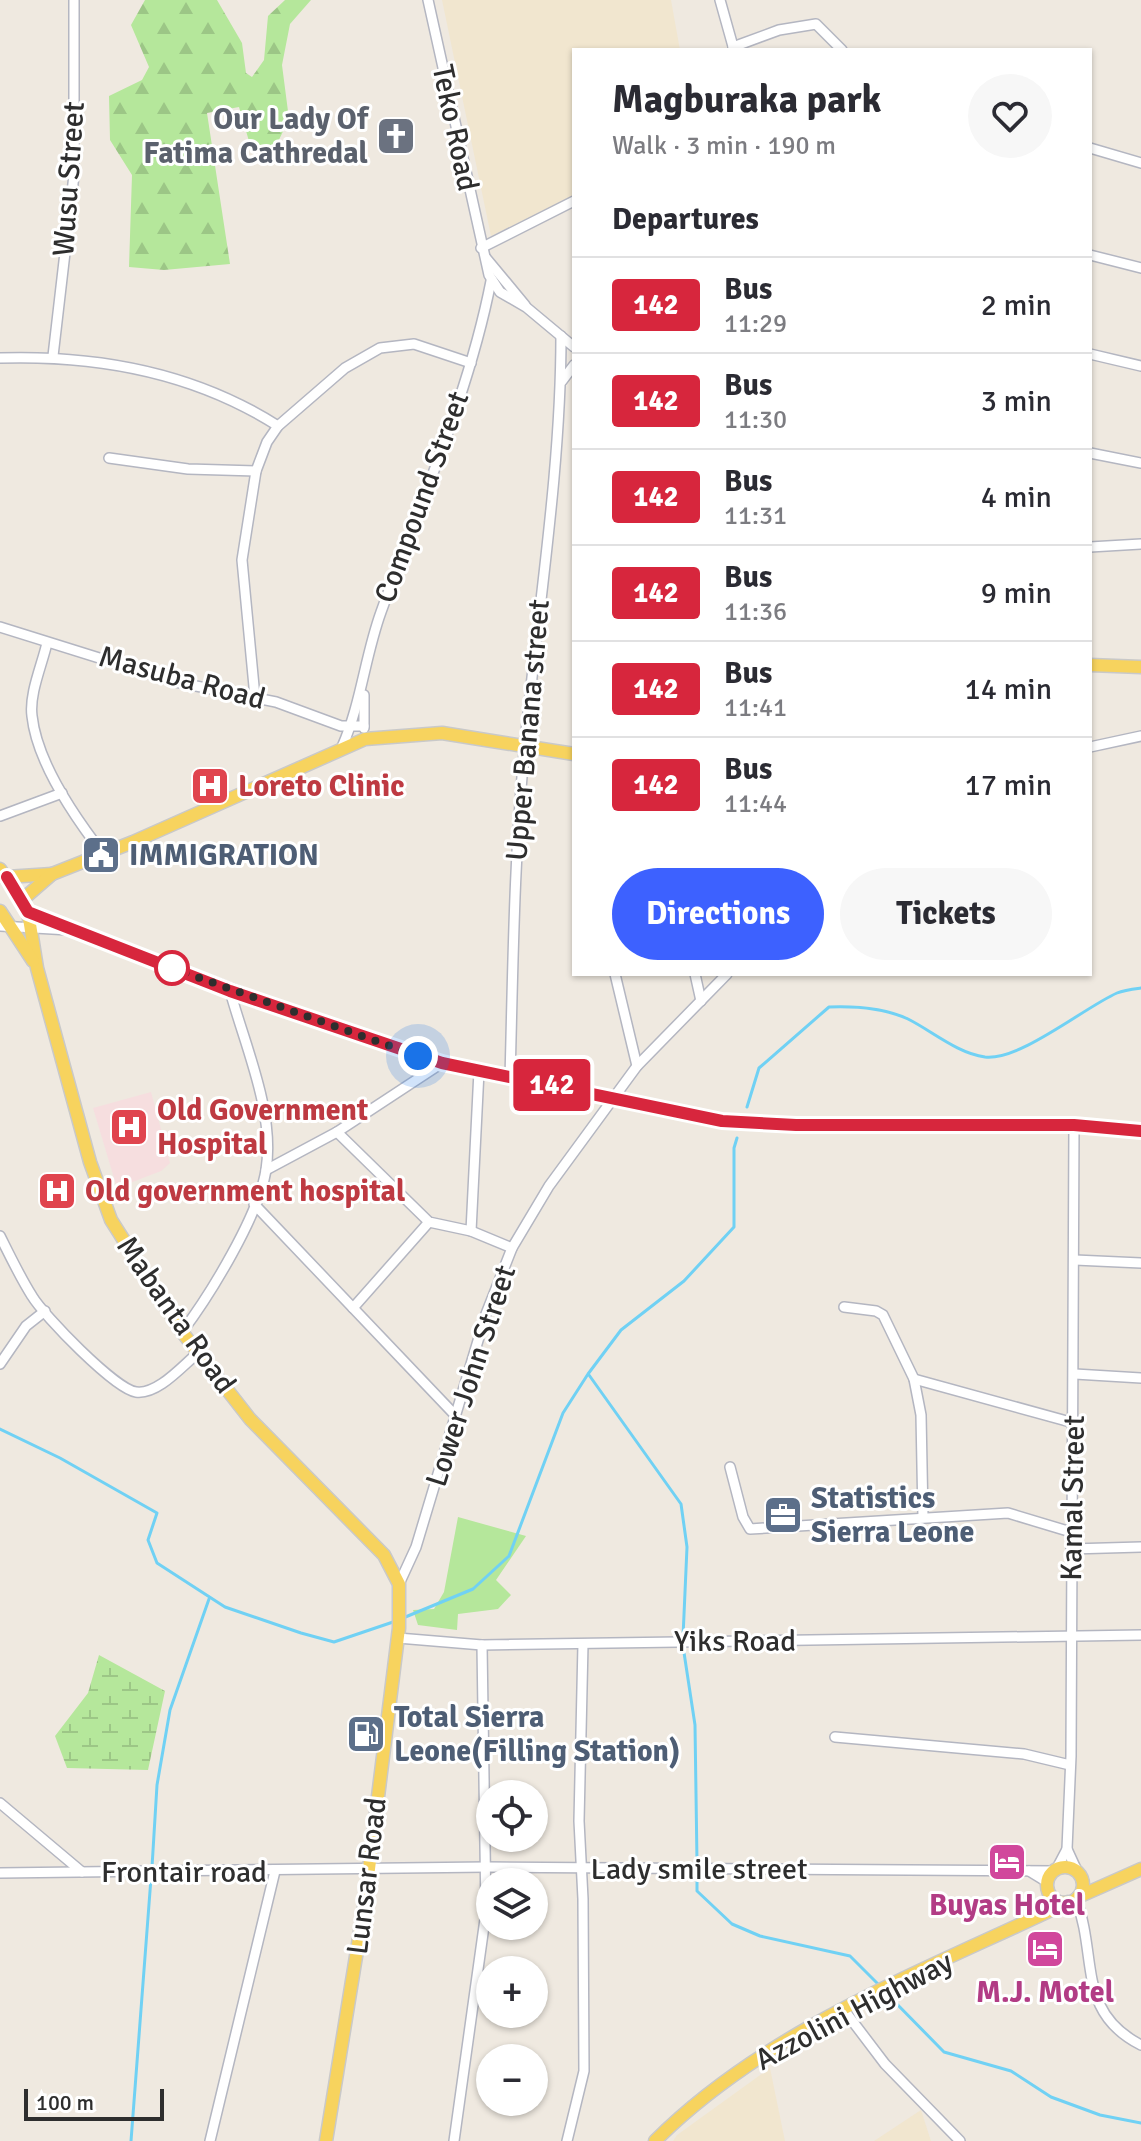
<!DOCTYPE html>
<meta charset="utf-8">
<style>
body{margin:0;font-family:Signika,sans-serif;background:#f7f7f7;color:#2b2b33;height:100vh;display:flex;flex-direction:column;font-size:30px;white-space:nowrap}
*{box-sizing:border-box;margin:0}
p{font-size:26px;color:#7c7c81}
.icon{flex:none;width:44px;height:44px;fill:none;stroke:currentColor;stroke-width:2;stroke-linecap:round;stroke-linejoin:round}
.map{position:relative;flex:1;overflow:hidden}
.panel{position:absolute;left:572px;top:48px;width:520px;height:928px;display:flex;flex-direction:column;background:#fff;border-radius:0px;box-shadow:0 2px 6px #0004}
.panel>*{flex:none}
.badge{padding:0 16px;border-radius:6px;font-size:28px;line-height:52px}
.controls{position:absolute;left:476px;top:1780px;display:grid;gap:16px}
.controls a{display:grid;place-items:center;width:72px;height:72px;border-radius:50%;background:#fff;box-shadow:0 2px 6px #0004;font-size:40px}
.scale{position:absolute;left:24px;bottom:20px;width:140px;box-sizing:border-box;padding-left:8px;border:4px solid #2e2e2e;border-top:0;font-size:22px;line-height:28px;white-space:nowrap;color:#2e2e2e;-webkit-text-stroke:6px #fff;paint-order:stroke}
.you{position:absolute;width:40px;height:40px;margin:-20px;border:6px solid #fff;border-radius:50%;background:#1a73e8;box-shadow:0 0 0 12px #1a73e833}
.map>.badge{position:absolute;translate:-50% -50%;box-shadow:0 0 0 4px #fff}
h2{padding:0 40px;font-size:30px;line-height:72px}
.round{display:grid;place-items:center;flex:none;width:84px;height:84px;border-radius:42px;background:#f7f7f7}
.summary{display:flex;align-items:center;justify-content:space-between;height:136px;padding:0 40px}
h1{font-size:38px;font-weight:800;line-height:60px}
.button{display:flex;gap:16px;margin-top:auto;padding:16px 40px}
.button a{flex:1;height:92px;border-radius:48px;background:#3d61ff;color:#fff;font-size:32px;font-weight:800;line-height:92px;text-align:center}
.button a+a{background:#f7f7f7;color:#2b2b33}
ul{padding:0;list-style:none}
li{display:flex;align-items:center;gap:24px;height:96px;padding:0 40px;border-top:2px solid #e1e1e2}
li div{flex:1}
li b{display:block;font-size:30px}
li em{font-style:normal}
li .badge{min-width:88px;font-weight:700;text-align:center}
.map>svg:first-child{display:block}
.education{fill:#f1e6cf}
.medical{fill:#f6dedf}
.grass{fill:#b5e79b}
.forest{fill:url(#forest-firs)}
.wetland{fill:url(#wetland-marsh)}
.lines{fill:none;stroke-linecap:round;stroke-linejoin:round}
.stream{stroke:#70d1f4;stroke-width:3}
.minor-casing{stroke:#b4b6c1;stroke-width:12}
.major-casing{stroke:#c9c9c9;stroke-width:15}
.minor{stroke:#fff;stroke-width:9}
.major{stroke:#f7d35e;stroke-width:12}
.line-casing{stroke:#fff;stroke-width:18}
.line{stroke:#d7263d;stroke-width:12}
.walk{stroke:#2e2e2e;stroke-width:8;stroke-dasharray:0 14.4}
.stop-dot{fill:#fff;stroke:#d7263d;stroke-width:4}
.labels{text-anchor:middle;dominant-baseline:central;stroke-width:6;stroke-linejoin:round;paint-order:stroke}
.worship-label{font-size:30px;font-weight:bold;fill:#5b616d;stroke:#fff;text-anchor:end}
.street-label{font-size:30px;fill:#2e2e2e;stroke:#fff}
.health-label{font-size:30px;font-weight:bold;fill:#be3a42;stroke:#fff;text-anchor:start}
.service-label{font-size:30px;font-weight:bold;fill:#4e5e75;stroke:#fff;text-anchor:start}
.hotel-label{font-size:30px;font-weight:bold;fill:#b23c85;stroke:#fff}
</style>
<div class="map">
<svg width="1141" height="2141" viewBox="0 0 1141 2141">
<defs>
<pattern id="forest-firs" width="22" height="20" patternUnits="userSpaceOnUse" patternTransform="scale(2)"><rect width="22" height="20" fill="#b5e79b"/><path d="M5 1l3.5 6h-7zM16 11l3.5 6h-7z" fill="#9cc686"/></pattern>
<pattern id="wetland-marsh" width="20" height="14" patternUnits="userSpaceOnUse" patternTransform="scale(2)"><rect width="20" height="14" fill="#b5e79b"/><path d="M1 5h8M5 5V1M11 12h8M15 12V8" fill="none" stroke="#9cc686"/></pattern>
</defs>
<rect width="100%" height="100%" fill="#efe9e0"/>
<g class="education">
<path d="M442,0H671L680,50H574V196L491,236Z"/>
<path d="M770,2068L785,2141H673L677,2135Z"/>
<path d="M921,2110L931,2141H874Z"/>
</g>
<path class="medical" d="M151,1092L170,1163L161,1171L117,1188L93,1108Z"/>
<path class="grass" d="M458,1517L526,1536L496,1580L511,1595L498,1609L458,1614L457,1630L418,1625L413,1610L434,1609L444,1592Z"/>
<path class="forest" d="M145,0H217L242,43L246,73L252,77L264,60L268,16L285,0H311L290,24L282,65L289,119L275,148H251L239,107L207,113L230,264L164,270L129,267L132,175L110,140L109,96L142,80L149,67L131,25Z"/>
<path class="wetland" d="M99,1655L165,1691L148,1770L67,1768L55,1736L88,1693Z"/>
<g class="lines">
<g class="stream">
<path d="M747,1107L759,1068L829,1007C855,1006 884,1008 908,1019C932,1031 957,1053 985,1057C1020,1061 1085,1007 1117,993C1124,990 1133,989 1141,988"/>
<path d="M589,1375L681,1504L687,1547L683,1637"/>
<path d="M0,1429L60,1458L157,1513L148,1540L157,1563L225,1607L301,1633L334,1642L396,1621"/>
<path d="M403,1618L473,1589L509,1556L563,1413L588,1374L621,1330L684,1281L734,1227V1148L737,1138"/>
<path d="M683,1646L695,1725L697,1862"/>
<path d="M152,1867L157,1785L170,1710L209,1599"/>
<path d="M697,1876V1891L732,1924L760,1936L850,1956L878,1984"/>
<path d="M890,1997L944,2052L1011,2071L1051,2097L1100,2115L1141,2123"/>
<path d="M131,2141L151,1878"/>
</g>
<defs>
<g id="minor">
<path d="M428,0L489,275L500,292L526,307L574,347"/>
<path d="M720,0L734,50"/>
<path d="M733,47L779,30L816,24L842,50"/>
<path d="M1090,148L1141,163"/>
<path d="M481,248L574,201"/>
<path d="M1090,255L1141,268"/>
<path d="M486,258L525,305"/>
<path d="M1090,354L1141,366"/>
<path d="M53,356L74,175V0"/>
<path d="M0,358C98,355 195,373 278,426"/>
<path d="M562,381L574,365"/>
<path d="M1090,453L1141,463"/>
<path d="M109,458L188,469L256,471"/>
<path d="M1090,547L1141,544"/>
<path d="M0,627L176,682L276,702L341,726H364"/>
<path d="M47,643C42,665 29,694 32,716C37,763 76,819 104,855"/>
<path d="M364,695V728"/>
<path d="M255,697L242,560L256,471L267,442L278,426L345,368L380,348L414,344L471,363"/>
<path d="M342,747C361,704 365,656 381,612C420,503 469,394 491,281"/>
<path d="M1090,747L1141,736"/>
<path d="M0,816L62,793"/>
<path d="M28,912L371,1041L442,1063L671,1112L722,1121L796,1125H1074L1141,1131"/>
<path d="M0,926L69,930"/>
<path d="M615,974L637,1066"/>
<path d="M695,974L701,1001"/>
<path d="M510,1078C513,966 514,854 525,743C538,609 561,470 561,336"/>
<path d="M337,1132L429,1222L471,1231L512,1248"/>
<path d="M266,1170L337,1132L442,1063"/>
<path d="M254,1204L455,1415"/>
<path d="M471,1231L479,1071"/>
<path d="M0,1236C10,1256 20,1277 32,1296C44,1316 115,1389 136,1392C158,1395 183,1365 198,1353"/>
<path d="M1075,1260L1141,1263"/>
<path d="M844,1307L876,1311L883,1315L914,1379L921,1415L923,1517"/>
<path d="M353,1308L429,1222"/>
<path d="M182,1332C210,1295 259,1215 266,1170C275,1112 245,1046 230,991"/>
<path d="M0,1364L26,1326L45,1311"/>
<path d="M1075,1374L1141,1378"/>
<path d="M914,1379L1074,1423"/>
<path d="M730,1467L743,1517L750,1529L1008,1513L1071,1532"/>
<path d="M1071,1549L1141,1547"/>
<path d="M399,1584L416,1547L486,1314L512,1248L549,1186L637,1066L727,974"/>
<path d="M398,1638L482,1645L1141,1635"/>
<path d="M835,1737L1024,1754L1070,1765"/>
<path d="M0,1803L82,1872"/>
<path d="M1067,1849L1078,1873"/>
<path d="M1057,1868L1067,1849L1071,1756L1074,1125"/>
<path d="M1029,1871L1047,1882"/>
<path d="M0,1873L487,1867L1053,1871"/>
<path d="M1076,1899C1098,1957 1076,2012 1141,2045"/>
<path d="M844,2010L885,2064L960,2141"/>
<path d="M210,2141L275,1871"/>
<path d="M454,2141L486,1912L482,1645"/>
<path d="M567,2141L584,2071L583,1899L579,1821L583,1644"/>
</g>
<g id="major">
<path d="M1090,665L1141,667"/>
<path d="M0,869L28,912L37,968L90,1162L111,1220L182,1332L250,1419L384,1555L399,1584V1628L365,1901L326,2141"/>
<path d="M7,877L52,874"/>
<path d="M22,900L52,874L133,842L365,739L442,733L574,754"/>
<path d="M0,911L33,961"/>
<circle cx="1065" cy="1885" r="18"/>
<path d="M1078,1897L1141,1869"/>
<path d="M655,2141C768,2028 927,1970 1068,1902"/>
</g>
</defs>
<use href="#minor" class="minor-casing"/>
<use href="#major" class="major-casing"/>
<use href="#minor" class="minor"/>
<use href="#major" class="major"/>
</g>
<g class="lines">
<defs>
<path id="line" d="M7,877L28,912L230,991L442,1063L722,1121L796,1125H1074L1141,1131"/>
</defs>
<use href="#line" class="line-casing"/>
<use href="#line" class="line"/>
<path class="walk" d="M172,968L418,1056"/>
</g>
<defs>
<symbol id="church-square" viewBox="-11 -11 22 22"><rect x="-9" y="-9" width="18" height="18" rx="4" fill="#6b7280" stroke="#fff"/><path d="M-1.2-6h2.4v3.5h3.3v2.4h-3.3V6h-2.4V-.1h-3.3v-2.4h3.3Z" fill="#fff"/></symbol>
<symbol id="hospital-square" viewBox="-11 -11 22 22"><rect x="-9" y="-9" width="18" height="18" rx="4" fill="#e0444e" stroke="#fff"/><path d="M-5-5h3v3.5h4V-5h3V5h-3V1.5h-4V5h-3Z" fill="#fff"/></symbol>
<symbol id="civic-square" viewBox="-11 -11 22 22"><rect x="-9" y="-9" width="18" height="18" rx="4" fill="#5c6f8a" stroke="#fff"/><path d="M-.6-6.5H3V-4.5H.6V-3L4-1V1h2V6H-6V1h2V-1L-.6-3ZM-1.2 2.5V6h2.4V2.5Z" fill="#fff"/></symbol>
<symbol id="office-square" viewBox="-11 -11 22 22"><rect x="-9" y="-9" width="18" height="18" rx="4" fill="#5c6f8a" stroke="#fff"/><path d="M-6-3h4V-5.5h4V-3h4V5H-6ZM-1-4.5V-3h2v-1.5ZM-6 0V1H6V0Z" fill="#fff"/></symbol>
<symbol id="fuel-square" viewBox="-11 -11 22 22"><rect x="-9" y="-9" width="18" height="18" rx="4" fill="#5c6f8a" stroke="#fff"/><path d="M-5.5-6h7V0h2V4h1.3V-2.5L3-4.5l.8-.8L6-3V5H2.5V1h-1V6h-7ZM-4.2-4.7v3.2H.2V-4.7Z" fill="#fff"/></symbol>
<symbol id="hotel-square" viewBox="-11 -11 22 22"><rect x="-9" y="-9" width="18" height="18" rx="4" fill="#d1479c" stroke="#fff"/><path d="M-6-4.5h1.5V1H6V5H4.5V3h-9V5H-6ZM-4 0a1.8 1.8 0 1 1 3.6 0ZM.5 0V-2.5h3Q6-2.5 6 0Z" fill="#fff"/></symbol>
</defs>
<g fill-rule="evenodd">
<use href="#church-square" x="374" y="114" width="44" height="44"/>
<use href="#hospital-square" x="188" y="764" width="44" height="44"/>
<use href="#civic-square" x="79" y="833" width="44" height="44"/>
<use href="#hospital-square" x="107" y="1105" width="44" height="44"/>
<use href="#hospital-square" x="35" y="1169" width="44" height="44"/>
<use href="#office-square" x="761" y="1493" width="44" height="44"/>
<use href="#fuel-square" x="344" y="1712" width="44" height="44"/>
<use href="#hotel-square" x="985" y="1840" width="44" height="44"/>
<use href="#hotel-square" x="1023" y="1927" width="44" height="44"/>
</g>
<circle class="stop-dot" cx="172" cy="968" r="16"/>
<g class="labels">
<g class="worship-label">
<text x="368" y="119">Our Lady Of<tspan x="368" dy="34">Fatima Cathredal</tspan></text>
</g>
<g class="street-label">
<text transform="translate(455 128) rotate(78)">Teko Road</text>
<text transform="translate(69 179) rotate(-86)">Wusu Street</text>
<text transform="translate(422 497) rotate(-70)">Compound Street</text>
<text transform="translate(182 678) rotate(15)">Masuba Road</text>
<text transform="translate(528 730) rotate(-85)">Upper Banana street</text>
<text transform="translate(176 1315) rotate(55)">Mabanta Road</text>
<text transform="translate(471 1376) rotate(-72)">Lower John Street</text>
<text transform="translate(1073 1498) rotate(-89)">Kamal Street</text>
<text x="735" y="1641">Yiks Road</text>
<text x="699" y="1869">Lady smile street</text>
<text x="184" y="1872">Frontair road</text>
<text transform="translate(367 1876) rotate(-83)">Lunsar Road</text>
<text transform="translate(854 2011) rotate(-28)">Azzolini Highway</text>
</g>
<g class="health-label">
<text x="238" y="786">Loreto Clinic</text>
<text x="157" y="1110">Old Government<tspan x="157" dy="34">Hospital</tspan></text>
<text x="85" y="1191">Old government hospital</text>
</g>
<g class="service-label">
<text x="129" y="855">IMMIGRATION</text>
<text x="811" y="1498">Statistics<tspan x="811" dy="34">Sierra Leone</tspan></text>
<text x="394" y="1717">Total Sierra<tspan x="394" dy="34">Leone(Filling Station)</tspan></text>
</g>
<g class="hotel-label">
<text x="1007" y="1905">Buyas Hotel</text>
<text x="1045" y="1992">M.J. Motel</text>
</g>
</g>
</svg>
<div class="controls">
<a><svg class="icon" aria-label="locate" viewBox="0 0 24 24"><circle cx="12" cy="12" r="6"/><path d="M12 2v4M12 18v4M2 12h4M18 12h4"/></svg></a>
<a><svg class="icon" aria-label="layers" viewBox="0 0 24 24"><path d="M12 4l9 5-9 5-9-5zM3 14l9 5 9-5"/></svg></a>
<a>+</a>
<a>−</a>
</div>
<div class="scale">100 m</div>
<div class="you" style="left:418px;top:1056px"></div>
<b class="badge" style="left:552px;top:1085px;background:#d7263d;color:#fff">142</b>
<section class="panel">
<div class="summary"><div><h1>Magburaka park</h1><p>Walk · 3 min · 190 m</p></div><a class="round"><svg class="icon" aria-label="heart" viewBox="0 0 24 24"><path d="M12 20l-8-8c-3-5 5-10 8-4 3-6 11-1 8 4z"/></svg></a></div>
<h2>Departures</h2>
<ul>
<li><span class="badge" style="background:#d7263d;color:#fff">142</span><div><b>Bus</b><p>11:29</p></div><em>2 min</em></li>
<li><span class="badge" style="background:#d7263d;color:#fff">142</span><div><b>Bus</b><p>11:30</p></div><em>3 min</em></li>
<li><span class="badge" style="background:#d7263d;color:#fff">142</span><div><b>Bus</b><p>11:31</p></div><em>4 min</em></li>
<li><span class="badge" style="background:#d7263d;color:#fff">142</span><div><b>Bus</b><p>11:36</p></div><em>9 min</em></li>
<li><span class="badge" style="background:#d7263d;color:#fff">142</span><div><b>Bus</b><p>11:41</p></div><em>14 min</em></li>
<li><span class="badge" style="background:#d7263d;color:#fff">142</span><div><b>Bus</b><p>11:44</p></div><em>17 min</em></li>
</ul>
<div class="button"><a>Directions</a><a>Tickets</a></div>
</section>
</div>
